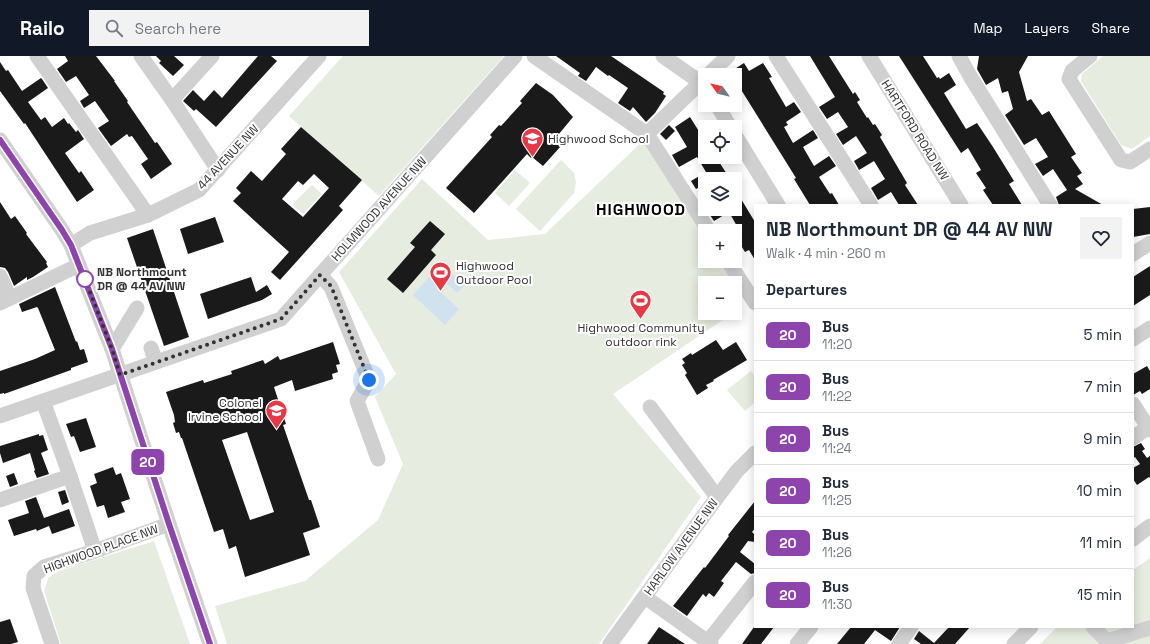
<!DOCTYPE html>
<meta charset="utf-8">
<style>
body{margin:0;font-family:"Space Grotesk",sans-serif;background:#f2f2f3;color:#1f2937;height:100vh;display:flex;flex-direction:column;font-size:15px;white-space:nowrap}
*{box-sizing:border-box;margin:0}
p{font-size:13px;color:#747a83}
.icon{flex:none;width:22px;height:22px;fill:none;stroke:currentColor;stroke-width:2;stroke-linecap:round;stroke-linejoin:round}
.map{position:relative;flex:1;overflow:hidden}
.sheet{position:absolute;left:754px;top:148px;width:380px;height:424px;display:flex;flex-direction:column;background:#fff;border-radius:0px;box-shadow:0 2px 10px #0003}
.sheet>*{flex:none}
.badge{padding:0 8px;border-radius:6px;font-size:14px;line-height:26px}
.needle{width:26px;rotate:304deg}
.buttons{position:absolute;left:698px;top:12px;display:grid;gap:8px}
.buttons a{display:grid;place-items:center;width:44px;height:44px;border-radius:0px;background:#fff;box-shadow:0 2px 10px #0003;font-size:20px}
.you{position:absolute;width:20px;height:20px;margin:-10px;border:3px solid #fff;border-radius:50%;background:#1a73e8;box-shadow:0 0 0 6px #1a73e833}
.map>.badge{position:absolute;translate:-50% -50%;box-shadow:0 0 0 2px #fff}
h2{padding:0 12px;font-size:15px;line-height:36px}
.round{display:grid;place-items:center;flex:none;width:42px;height:42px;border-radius:0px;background:#f2f2f3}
.headline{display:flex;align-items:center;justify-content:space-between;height:68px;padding:0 12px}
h1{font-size:19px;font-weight:600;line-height:30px}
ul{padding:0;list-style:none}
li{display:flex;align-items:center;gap:12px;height:52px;padding:0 12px;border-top:1px solid #e0e1e3}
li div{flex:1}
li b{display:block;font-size:15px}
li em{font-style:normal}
li .badge{min-width:44px;font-weight:700;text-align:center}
header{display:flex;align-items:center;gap:24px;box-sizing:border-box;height:56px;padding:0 20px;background:#111827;color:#fff}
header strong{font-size:19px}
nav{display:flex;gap:22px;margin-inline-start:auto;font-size:14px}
.search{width:280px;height:36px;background:#f2f2f3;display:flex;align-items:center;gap:10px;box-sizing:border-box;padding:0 14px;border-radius:0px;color:#747a83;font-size:15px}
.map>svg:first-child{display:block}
.green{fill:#e6ecdf}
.water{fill:#cfe2ee}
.building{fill:#1a1a1a;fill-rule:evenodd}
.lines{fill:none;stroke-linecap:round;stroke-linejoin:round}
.minor{stroke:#d0d0d0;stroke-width:15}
.line-casing{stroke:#fff;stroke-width:9}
.line{stroke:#8e44ad;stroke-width:6}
.walk{stroke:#333;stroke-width:4;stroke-dasharray:0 7.2}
.stop-dot{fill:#fff;stroke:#8e44ad;stroke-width:2}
.labels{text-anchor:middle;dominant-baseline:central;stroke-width:4;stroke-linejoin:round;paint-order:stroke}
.street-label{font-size:12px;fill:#333;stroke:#fff}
.poi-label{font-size:12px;fill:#333;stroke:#fff;text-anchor:start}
.stop-label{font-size:12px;font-weight:bold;fill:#333;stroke:#fff;text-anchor:start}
.district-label{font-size:16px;font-weight:bold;letter-spacing:1px;fill:#000;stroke:#fff}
</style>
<header>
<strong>Railo</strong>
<div class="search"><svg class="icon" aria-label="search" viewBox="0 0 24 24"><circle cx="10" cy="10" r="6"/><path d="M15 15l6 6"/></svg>Search here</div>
<nav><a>Map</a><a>Layers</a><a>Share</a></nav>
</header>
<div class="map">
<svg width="1150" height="588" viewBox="0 0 1150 588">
<rect width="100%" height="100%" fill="#fff"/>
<g class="green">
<path d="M343,0H504L379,140L289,60Z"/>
<path d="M1103,0H1150V80L1132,93L1121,89L1081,25L1082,18Z"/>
<path d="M645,83L705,180V205H720L734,227H705V257H733L613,338L701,441L599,588H227L215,550L305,525L378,464L403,408L375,341L396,318L339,216L422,123L488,184L545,178Z"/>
<path d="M561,104L574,117L576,126L574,137L540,175L516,153Z"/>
<path d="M515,114L530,127L509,150L495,137Z"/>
<path d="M312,129L322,138L303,158L292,149Z"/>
<path d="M751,315L755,320V346L745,355L727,334Z"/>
<path d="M154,485L190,588H61L44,535L48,522L59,515Z"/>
<path d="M1150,502V588H1040L1057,571H1133V514Z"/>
</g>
<path class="water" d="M441,208L465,229L457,237L444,225L437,233L459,253L445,269L413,239Z"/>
<g class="building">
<path d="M65,0H96L115,25H114L128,45L127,46L155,87L157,86L172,108L151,123L141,108L148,103L132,80L129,81L127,78L111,90L98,72L109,65L95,45L84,52L80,45L89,39L76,20L66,26L57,13L68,5Z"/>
<path d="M156,0H174L184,9L173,20L159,7L161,5Z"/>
<path d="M258,0H271L277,5L216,71L196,53L194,55L183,45L193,34L204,45L214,34L222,42Z"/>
<path d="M556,0H611L664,36L663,38L666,40L655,57L646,66L633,51L630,55L618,47L628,32L609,19L608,20L596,11L586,25L578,20L580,17Z"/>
<path d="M810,0H829L853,38L855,36L860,44L857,46L867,62L868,61L873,69L875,68L882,79L880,81L907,127L905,129L918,149H899L891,136L878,144L871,132L885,123L874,105L859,114L854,105L867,97L856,80L843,89L836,78L848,71L838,56L827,63L819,51L835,41Z"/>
<path d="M899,0H923L937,22L939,21L940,23L949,17L956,29L944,37L966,73L977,67L993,91L1014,125L1009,128L1022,149H993L983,134L986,132L976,117L981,114L968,92L961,97Z"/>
<path d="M979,0H1028L1019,16L1027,45L1031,43L1042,59L1049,55L1076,98L1071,101L1082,117L1077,120L1083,128L1075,133L1103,149H1059L1056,141L1067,134L1053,113L1043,120L1035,108L1048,101L1036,82L1024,89L1005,59L1013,53L1008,35L1002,37L998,22L986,29L977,13Z"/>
<path d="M0,6L6,15L8,14L22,35L41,22L42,23L48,32L28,46L41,64L45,61L52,71L64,62L68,68L69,67L76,76L78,74L84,83L65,97L79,117L81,115L94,134L77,146L25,67L24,68L0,35Z"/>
<path d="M744,7L749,15L763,7L772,21L769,22L786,51L794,46L801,56L786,66L788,69L784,71L793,87L813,74L818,82L803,91L814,110L829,100L836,110L819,121L830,138L832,137L839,149H810L794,123L796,122L735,24V19H732L730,16Z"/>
<path d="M536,27L553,39L573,61L554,84L561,90L543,110L532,101L531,102L527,98L474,157L446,132L492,81L490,79L499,69L501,70L522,47L520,45Z"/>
<path d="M690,61L705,85V101H716L730,123H705V128L696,133L691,125L706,116L697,101L679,111L672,99L687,91L675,71Z"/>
<path d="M669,69L675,75L666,84L660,78Z"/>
<path d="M301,71L362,124L339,150L343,154L280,224L271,216L289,196L233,145L241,137L236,132L251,115L262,125L286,98L281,93ZM314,118L329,132L303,161L282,143L298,125L303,129Z"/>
<path d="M735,133L755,166V204L749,194L745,196L735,180V175H733L738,172L729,156L714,165L706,153H735Z"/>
<path d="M0,146L11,163L15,160L27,177L26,178L47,206L46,207L48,211L33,221L27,224V221L14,230L8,216L5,212L0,211Z"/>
<path d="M1150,151V178L1133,181V153Z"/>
<path d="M215,161L224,186L188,198L180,173Z"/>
<path d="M430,165L445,178L431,194L436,199L403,237L387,223L415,191L410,187Z"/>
<path d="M153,173L189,281L164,290L127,182Z"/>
<path d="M1150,210V239L1133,250V221Z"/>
<path d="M251,221L256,236L267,229L272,238L262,244L208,263L200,238Z"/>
<path d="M55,231L76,286L77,285L80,294L84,293L88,306L71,312V314L4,338V337L0,338V315L35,303L55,294L38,252L37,251L22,256L19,248Z"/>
<path d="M716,284L723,294L736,286L747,304L713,324L714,325L706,329L708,332L697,339L685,319L687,317L682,309L685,307L682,303L691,297L692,299Z"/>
<path d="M333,286L340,308L336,309L338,316L332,318L333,323L295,335L292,324L274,331L286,368L283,369L309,444H311L320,471L303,477L310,499L245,521L236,490L229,493L223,473L214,476L182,382H181L179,376L176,377L173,367L175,366L174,359L166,336L203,324L204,327L232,318L231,315L263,304L265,308L278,300L280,304ZM247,376L274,456L250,464L222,384Z"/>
<path d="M1147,310L1150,315V333L1142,338L1140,335L1133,339V318Z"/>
<path d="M86,362L96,391L80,396L74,380L71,381L66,368Z"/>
<path d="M39,378V380L43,379L48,394L41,397L49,418L37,422L34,415L35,414L30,397L3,407L0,397V390Z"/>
<path d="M1141,387L1145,393L1142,395L1147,402L1150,400V422L1149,421L1137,429L1133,423V412L1140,408L1135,401L1133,402V391Z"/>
<path d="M113,411L116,419L121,417L130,443L121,446L125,456L108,462L104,449L97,451L90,430L97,427L94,418Z"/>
<path d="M14,417L18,428L10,431L6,420Z"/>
<path d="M65,434L69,446L62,449L58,436Z"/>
<path d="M36,441L44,462L69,453L75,470L52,478L49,470L37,475L36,473L14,480L8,464L29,457L25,445Z"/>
<path d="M755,445V472L752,476L755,479V486L748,485L740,496L755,508V517L751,518L736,506L721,525L724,527L714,541L709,537L706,541L703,538L687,560L673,550L704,511L705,512L729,480L728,479Z"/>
<path d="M10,563L18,586L11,588H0V566Z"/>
<path d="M659,571L685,588H647Z"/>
<path d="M754,571H774L761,588H742Z"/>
<path d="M851,571H900L891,585L875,574L864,588H837Z"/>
<path d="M949,571H970L955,588H921L914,583L919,575L934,587Z"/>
</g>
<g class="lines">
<g class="minor">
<path d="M37,0L148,159"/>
<path d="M141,0L172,44L218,114"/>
<path d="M534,0L647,78L709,175"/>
<path d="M663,0L700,26L705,31"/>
<path d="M776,0L871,149"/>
<path d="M869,0L961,149"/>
<path d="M959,0L970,20L1050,149"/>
<path d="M1090,0L1072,15L1069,23L1121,104L1130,106L1150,93"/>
<path d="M708,19L728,0"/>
<path d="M172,44L212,0"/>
<path d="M717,49L730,71"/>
<path d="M647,78L705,22"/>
<path d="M735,79L778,149"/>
<path d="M0,84L62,174L71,189L112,293L169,468L210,588"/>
<path d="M71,189L90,177L148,159L199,134L319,0"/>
<path d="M1133,198L1150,187"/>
<path d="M728,205L755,247"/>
<path d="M320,219L331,231L369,324L357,345L378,403"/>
<path d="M0,220L10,242"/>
<path d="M0,247L79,209"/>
<path d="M1133,283L1150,272"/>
<path d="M151,292L156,306"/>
<path d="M112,293L137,252"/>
<path d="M43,345L70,420"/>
<path d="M1133,348L1150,374"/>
<path d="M650,351L717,441"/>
<path d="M0,360L281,263L515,0"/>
<path d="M1133,382L1150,370"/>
<path d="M0,444L70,420L95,495"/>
<path d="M1133,483L1150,470"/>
<path d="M645,541L711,588"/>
<path d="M1093,571L1107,585L1150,572"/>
<path d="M52,588L33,532L34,520L44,511L95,495L169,468"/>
<path d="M610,588L707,455L737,415L755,397"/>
<path d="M706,588L755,526"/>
<path d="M797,588L811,571"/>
<path d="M899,588L911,571"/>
<path d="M1014,588L1031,571"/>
</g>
</g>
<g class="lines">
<defs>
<path id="line" d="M0,84L62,174L71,189L112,293L169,468L210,588"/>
</defs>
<use href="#line" class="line-casing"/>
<use href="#line" class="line"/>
<path class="walk" d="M85,223L112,293L120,319L281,263L320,219L331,230L369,324"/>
</g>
<defs>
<symbol id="school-pin" viewBox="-11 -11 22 30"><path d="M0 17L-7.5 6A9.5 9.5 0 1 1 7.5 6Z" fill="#e63946" stroke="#fff"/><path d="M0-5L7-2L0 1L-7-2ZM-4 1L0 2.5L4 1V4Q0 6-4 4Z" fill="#fff"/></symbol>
<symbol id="stadium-pin" viewBox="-11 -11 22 30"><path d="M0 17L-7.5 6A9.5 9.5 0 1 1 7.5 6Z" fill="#e63946" stroke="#fff"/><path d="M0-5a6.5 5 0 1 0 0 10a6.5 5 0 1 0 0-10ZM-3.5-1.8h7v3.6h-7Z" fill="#fff"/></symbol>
</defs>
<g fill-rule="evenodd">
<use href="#school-pin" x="520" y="70" width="25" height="34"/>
<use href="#stadium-pin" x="428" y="204" width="25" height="34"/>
<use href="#stadium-pin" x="628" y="232" width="25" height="34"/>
<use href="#school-pin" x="264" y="342" width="25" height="34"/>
</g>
<circle class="stop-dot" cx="85" cy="223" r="8"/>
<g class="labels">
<g class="street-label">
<text transform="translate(915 74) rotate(58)">HARTFORD ROAD NW</text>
<text transform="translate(228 101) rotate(-47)">44 AVENUE NW</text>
<text transform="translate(379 153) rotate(-48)">HOLMWOOD AVENUE NW</text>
<text transform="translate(681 491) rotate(-54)">HARLOW AVENUE NW</text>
<text transform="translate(101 493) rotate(-20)">HIGHWOOD PLACE NW</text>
</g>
<g class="poi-label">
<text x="548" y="83">Highwood School</text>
<text x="456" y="210">Highwood<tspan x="456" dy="14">Outdoor Pool</tspan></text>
<text x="641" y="272" text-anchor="middle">Highwood Community<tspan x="641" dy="14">outdoor rink</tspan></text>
<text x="262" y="347" text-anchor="end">Colonel<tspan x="262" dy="14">Irvine School</tspan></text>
</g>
<g class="stop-label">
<text x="97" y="216">NB Northmount<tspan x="97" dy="14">DR @ 44 AV NW</tspan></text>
</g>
<g class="district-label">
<text x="641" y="153">HIGHWOOD</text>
</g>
</g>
</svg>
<div class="buttons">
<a><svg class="needle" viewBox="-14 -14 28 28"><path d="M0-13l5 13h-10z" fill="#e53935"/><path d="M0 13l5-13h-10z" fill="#747a83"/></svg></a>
<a><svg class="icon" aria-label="locate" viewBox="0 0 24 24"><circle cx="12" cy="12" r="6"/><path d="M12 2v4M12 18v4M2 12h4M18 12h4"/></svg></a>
<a><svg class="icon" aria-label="layers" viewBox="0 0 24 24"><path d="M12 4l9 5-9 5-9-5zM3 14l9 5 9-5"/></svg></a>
<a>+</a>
<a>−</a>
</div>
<div class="you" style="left:369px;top:324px"></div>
<b class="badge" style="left:148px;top:406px;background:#8e44ad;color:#fff">20</b>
<section class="sheet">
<div class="headline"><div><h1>NB Northmount DR @ 44 AV NW</h1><p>Walk · 4 min · 260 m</p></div><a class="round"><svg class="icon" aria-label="heart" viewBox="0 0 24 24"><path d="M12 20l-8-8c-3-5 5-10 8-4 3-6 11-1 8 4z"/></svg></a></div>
<h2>Departures</h2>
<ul>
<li><span class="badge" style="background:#8e44ad;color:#fff">20</span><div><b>Bus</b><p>11:20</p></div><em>5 min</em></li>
<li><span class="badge" style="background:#8e44ad;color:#fff">20</span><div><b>Bus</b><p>11:22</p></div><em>7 min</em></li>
<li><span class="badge" style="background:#8e44ad;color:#fff">20</span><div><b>Bus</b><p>11:24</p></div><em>9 min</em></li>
<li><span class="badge" style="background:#8e44ad;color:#fff">20</span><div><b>Bus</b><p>11:25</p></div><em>10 min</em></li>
<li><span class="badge" style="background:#8e44ad;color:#fff">20</span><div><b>Bus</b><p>11:26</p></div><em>11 min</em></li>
<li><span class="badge" style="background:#8e44ad;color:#fff">20</span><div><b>Bus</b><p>11:30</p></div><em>15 min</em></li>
</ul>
</section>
</div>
